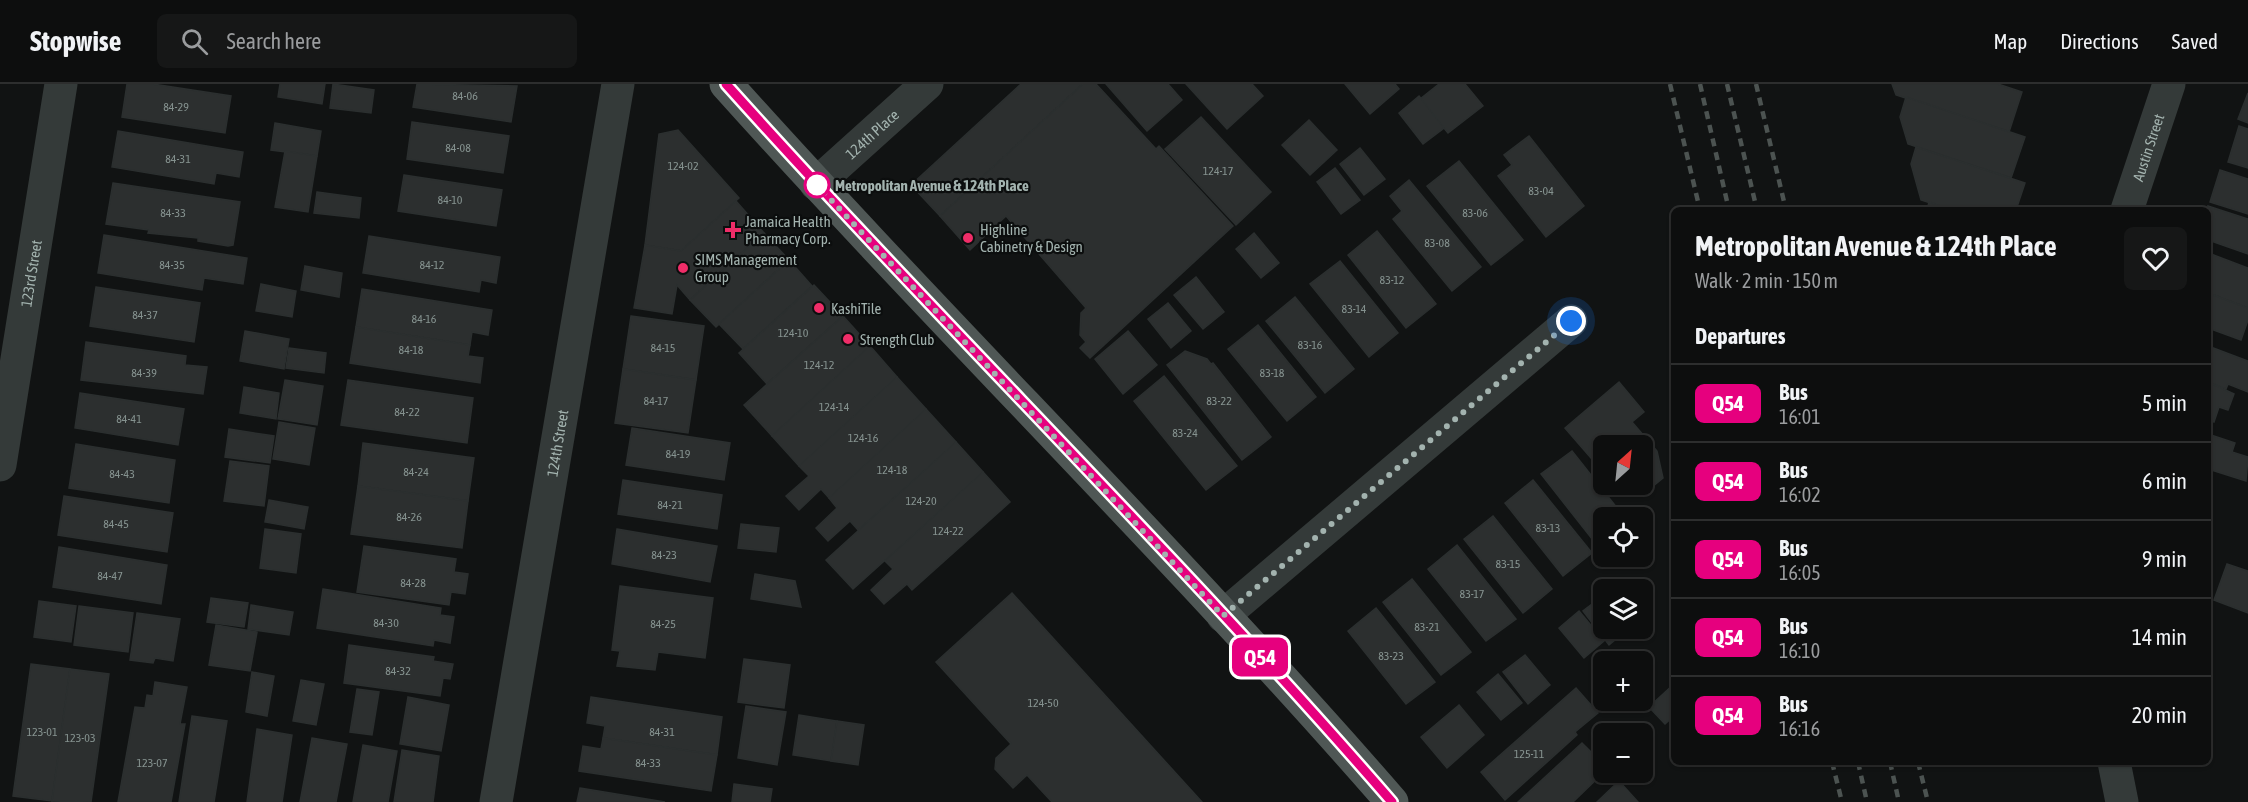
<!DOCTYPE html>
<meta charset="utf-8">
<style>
body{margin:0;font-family:"Asap Condensed",sans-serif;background:#161717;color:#f1f3f6;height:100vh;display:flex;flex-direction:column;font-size:22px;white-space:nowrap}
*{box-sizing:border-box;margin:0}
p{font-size:20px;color:#9a9c9e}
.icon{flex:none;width:33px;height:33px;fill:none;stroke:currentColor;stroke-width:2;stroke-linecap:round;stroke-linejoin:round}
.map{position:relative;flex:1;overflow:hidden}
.sheet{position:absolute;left:1671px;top:123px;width:540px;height:558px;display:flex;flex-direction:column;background:#0d0e0e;border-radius:9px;box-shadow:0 2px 4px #0004,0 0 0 2px #2d2e2e}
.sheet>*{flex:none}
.badge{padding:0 12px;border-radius:9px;font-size:21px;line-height:39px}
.needle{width:39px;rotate:27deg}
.buttons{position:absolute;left:1593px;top:351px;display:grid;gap:12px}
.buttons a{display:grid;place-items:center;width:60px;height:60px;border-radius:9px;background:#0d0e0e;box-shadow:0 2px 4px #0004,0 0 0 2px #2d2e2e;font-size:30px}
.you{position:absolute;width:30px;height:30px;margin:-15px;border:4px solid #fff;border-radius:50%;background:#1a73e8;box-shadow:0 0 0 9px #1a73e833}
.map>.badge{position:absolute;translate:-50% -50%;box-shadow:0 0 0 3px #fff}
h2{padding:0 24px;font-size:22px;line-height:54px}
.round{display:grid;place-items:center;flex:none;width:63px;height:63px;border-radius:9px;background:#161717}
.summary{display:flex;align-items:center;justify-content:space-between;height:102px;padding:0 24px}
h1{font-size:28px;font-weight:700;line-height:45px}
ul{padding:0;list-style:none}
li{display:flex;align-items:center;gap:18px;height:78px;padding:0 24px;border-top:2px solid #2d2e2e}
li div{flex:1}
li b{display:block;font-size:22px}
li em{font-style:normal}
li .badge{min-width:66px;font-weight:700;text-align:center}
header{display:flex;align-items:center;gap:36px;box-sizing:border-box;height:84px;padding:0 30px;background:#0d0e0e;border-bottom:2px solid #2d2e2e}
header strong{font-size:28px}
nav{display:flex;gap:33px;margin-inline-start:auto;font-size:21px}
.search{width:420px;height:54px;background:#161717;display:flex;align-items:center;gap:15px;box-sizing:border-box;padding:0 21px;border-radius:9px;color:#9a9c9e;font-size:22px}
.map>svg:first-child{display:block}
.building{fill:#2c2f2f;stroke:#2b2f2f;stroke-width:1.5}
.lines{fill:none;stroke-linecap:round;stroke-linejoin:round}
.minor{stroke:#343a39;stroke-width:33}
.major{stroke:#4f5755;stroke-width:33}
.rail{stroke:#4c5351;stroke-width:4.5;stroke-dasharray:8 6;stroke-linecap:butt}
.line-casing{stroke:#fff;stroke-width:14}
.line{stroke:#e6007e;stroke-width:9}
.walk{stroke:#a3b3af;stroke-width:6;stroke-dasharray:0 10.8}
.stop-dot{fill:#fff;stroke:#e6007e;stroke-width:3}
.poi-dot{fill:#ef2d68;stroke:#0c0e0e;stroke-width:2}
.labels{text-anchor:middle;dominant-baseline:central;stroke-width:4.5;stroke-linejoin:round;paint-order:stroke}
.number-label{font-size:12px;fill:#85928f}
.street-label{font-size:15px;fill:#a3b3af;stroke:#0c0e0e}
.stop-label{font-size:15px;font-weight:bold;fill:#a3b3af;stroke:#0c0e0e;text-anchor:start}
.poi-label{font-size:15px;fill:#a3b3af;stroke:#0c0e0e;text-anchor:start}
</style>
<header>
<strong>Stopwise</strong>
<div class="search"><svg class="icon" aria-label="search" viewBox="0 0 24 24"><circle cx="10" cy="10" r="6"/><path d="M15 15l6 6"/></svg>Search here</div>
<nav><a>Map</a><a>Directions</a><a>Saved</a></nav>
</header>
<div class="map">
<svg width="2248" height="718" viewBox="0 0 2248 718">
<rect width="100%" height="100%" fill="#111313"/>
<g class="building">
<path d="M127,0H153L231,12L225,49L122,33Z"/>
<path d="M280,0H325L322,20L278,13Z"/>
<path d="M333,0L374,6L371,29L330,24Z"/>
<path d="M417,0L517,2L511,38L413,23Z"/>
<path d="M1021,0H1083L940,132L911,101Z"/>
<path d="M1083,0H1096L1156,65L1159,62L1233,142L1090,274L1080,264L1086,258L1080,251L1081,229L1086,224L1006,132L970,166L940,132Z"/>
<path d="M1106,0H1168L1182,16L1147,47Z"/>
<path d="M1186,0H1252L1263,12L1227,45Z"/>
<path d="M1345,0H1395L1399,5L1370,30Z"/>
<path d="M1439,0H1465L1483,22L1448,49L1420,15Z"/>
<path d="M1892,0H1998L2022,8L2009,48L1896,11Z"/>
<path d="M2248,9V39L2238,35Z"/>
<path d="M1419,12L1444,44L1423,60L1399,29Z"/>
<path d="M1906,13L2025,53L2011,94L1908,60L1900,33Z"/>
<path d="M1201,33L1271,108L1236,141L1165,65Z"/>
<path d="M1309,36L1337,66L1310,91L1282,61Z"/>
<path d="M412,38L509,52L503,89L407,75Z"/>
<path d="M275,39L321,47L317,72L271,66Z"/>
<path d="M2239,42L2248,45V84L2228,78Z"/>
<path d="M678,46L739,114L681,167L645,161L659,50Z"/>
<path d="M118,47L243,68L239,93L216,89L214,100L112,83Z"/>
<path d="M1529,52L1584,122L1546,153L1498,92L1512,81L1504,71Z"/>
<path d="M1916,63L2025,99L2016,126H1952L1921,116L1911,80Z"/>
<path d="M1360,64L1385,95L1364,111L1340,80Z"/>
<path d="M285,67L317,72L308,128L275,123Z"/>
<path d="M1459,77L1523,156L1491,181L1427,102Z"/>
<path d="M1335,84L1360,116L1341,130L1317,98Z"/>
<path d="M2220,86L2248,95V130L2210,118Z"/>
<path d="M404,91L502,106L496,142L398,127Z"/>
<path d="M1409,96L1481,183L1452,207L1393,135L1402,127L1390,112Z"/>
<path d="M113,99L240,118L233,161L228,162L198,157V154L148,149L149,146L106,140Z"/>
<path d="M317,108L361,114L359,134L314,129Z"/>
<path d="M736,117L764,149L690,216L677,201L672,230L634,224L645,161L681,167Z"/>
<path d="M1929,118L1952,126H1927Z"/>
<path d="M2208,122L2248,135V170L2208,156Z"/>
<path d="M1377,147L1436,220L1406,244L1348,171Z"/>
<path d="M764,149L789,176L716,243L690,216Z"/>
<path d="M1254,149L1279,179L1261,194L1236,165Z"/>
<path d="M104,151L247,174L243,200L204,194L202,206L98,189Z"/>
<path d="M369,152L500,173L496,199L481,196L479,208L363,189Z"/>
<path d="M2211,170L2248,184V224L2208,209V173Z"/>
<path d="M789,176L812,202L743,265L719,240Z"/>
<path d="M1340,177L1398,249L1369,273L1310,200Z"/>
<path d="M305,182L342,189L339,213L301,206Z"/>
<path d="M1196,193L1224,228L1203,245L1174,211Z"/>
<path d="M261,200L296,207L292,233L256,227Z"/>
<path d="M814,201L843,232L767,300L739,269Z"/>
<path d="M96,203L200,219L194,258L90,242Z"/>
<path d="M362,205L492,226L488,251L472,248L470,261L356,243Z"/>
<path d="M2208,209L2248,224V236L2241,256L2208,244Z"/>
<path d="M1295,213L1354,285L1325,309L1266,237Z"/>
<path d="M1168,219L1191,247L1171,264L1148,235Z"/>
<path d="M631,232L704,242L696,296L623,285Z"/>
<path d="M843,232L870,262L772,352L744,321Z"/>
<path d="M1258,241L1316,313L1287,337L1228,265Z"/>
<path d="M356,243L470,261L468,272L483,274L480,299L350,279Z"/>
<path d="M245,247L289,255L284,285L240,277Z"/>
<path d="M1128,247L1157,281L1123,310L1095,275Z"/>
<path d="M86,258L186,272L185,281L207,283L203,310L81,296Z"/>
<path d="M870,262L897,293L799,382L772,352Z"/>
<path d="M2208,262L2248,277V308L2228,300L2226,305L2208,298Z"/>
<path d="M289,264L326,269L324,289L286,284Z"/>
<path d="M1185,267L1207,275L1211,280L1213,279L1271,353L1242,376L1167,281Z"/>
<path d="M623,285L696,296L688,349L615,339Z"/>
<path d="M1164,292L1237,382L1206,406L1134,317Z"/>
<path d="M897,293L926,325L829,414L821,405L799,426L786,412L809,392L799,382Z"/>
<path d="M285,296L323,302L317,341L278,335Z"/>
<path d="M348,296L473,314L467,359L341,341Z"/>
<path d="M1619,298L1644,328L1632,338L1657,367L1663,394L1646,408L1640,400L1642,362H1604V389L1565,344Z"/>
<path d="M2208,298L2234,310L2228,326L2219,323L2214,338L2208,336Z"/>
<path d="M244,303L279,309L276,335L240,329Z"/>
<path d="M80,309L184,325L178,361L75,344Z"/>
<path d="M926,325L956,358L858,446L850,437L828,457L816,444L837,424L829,414Z"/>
<path d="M279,338L315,344L309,381L273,375Z"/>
<path d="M632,344L730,359L724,396L626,381Z"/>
<path d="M229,345L274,352L270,379L225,373Z"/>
<path d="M2208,350L2235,359L2232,368L2248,373L2246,397L2208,385Z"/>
<path d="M956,358L983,388L853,505L826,476Z"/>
<path d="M363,359L474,374L468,417L358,402Z"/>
<path d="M76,360L175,376L169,419L69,404Z"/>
<path d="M1572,367L1625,434H1604V462L1600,465L1541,390Z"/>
<path d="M230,377L269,382L264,422L224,417Z"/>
<path d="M983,388L1010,418L912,506L907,500L884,520L871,506L893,485L885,477Z"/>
<path d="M623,396L722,411L717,445L618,430Z"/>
<path d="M1533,396L1592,469L1563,492L1505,419Z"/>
<path d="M358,402L468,417L462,464L351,450Z"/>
<path d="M64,412L173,429L167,468L58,451Z"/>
<path d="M269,416L308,423L304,445L265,438Z"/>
<path d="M1493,432L1552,505L1523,529L1464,455Z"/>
<path d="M741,440L779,444L776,468L738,464Z"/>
<path d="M265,445L301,450L296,489L260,484Z"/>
<path d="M617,445L717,462L710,498L612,480Z"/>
<path d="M1457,461L1516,535L1486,557L1428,485Z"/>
<path d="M364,462L456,475L454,488L468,490L465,510L451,508L449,521L357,508Z"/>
<path d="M59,463L167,481L161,520L53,503Z"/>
<path d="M2227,480L2248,487V529L2214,516Z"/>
<path d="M755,490L795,497L801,523L751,515Z"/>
<path d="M1412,495L1471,568L1441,591L1383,518Z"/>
<path d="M620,502L713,514L705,574L658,568L655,586L617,582L620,567L612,566Z"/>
<path d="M323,505L441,524L440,531L454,533L450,559L434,556L433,562L317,544Z"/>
<path d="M1012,509L1202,718H1052L1027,691L1013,704L995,685L996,674L1011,660L936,578Z"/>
<path d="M1604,511V544H1629L1609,561L1583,527Z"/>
<path d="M211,514L248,519L244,543L207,538Z"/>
<path d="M39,517L76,522L71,558L34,553Z"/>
<path d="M251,521L293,528L289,551L248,545Z"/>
<path d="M79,522L133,529L128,568L74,561Z"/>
<path d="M1376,524L1435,598L1406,620L1348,547Z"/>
<path d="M1579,527L1604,557L1584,574L1559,544Z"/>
<path d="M137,529L180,535L173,577L155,574L153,579L130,576Z"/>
<path d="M216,541L257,548L250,587L209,581Z"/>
<path d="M349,561L434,573L433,577L453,580L450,595L443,594L440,612L344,599Z"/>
<path d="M1525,571L1550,601L1528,620L1503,588Z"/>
<path d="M744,575L790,581L784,624L738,618Z"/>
<path d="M31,580L70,585L52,717L13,712Z"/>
<path d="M70,585L109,590L91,718L52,717Z"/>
<path d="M252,588L274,592L267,632L246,628Z"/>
<path d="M1498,590L1522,619L1501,636L1477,608Z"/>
<path d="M301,596L324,600L316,641L293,637Z"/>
<path d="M155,598L187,603L180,640H185L171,718H118L135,623L145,624L147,611L153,612Z"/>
<path d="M1674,600V632L1665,640L1649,623Z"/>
<path d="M1576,604L1598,629L1575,648L1577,651L1505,716L1481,688Z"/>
<path d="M357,605L379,608L372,651L350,648Z"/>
<path d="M408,613L449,621L441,667L400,660Z"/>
<path d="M591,613L722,633L717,671L603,654L605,642L587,639Z"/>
<path d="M1459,621L1484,651L1447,684L1421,653Z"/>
<path d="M746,622L786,628L777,681L738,674Z"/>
<path d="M799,631L837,637L831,677L793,671Z"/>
<path d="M192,632L227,637L214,718H179Z"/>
<path d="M837,637L864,641L858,681L831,677Z"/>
<path d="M257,645L292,651L282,718H247Z"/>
<path d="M312,654L347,660L336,718H300Z"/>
<path d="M603,654L717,671L711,707L579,687L583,662L601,665Z"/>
<path d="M1582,659L1604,681V688L1573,718H1518Z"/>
<path d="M363,661L397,667L388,718H353Z"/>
<path d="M402,666L439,672L433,718H394Z"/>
<path d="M1619,697L1638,718H1597Z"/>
<path d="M734,700L772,705L770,718H732Z"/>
<path d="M580,704L665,718H577Z"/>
</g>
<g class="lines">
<g class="minor">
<path id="s1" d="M816,100L927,0"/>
<path id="s2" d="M2127,126L2169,0"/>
<path id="s3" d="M0,381L61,0"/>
<path d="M1223,532L1571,237"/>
<path d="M2114,678L2122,718"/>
<path id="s4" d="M496,718L618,0"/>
</g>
<path class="major" d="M726,0C944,243 1178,472 1392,718"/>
<g class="rail">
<path d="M1670,0L1700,126"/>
<path d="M1700,0L1729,126"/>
<path d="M1727,0L1757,126"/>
<path d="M1756,0L1786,126"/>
<path d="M1832,678L1842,718"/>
<path d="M1858,678L1867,718"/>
<path d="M1890,678L1899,718"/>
<path d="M1918,678L1928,718"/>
</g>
</g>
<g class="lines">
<defs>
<path id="line" d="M726,0C944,243 1178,471 1392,718"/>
</defs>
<use href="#line" class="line-casing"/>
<use href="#line" class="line"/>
<path class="walk" d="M817,101L1223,532L1571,237"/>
</g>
<circle class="stop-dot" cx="817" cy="101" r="12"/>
<g class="poi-dot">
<path d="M730 137h6v6h6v6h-6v6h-6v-6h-6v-6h6z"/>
<circle cx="968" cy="154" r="6"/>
<circle cx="683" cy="184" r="6"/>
<circle cx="819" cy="224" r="6"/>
<circle cx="848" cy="255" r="6"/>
</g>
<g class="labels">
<g class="number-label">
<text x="465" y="12">84-06</text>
<text x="176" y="23">84-29</text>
<text x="458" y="64">84-08</text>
<text x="178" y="75">84-31</text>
<text x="683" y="82">124-02</text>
<text x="1218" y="87">124-17</text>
<text x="1541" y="107">83-04</text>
<text x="450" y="116">84-10</text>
<text x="173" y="129">84-33</text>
<text x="1475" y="129">83-06</text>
<text x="1437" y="159">83-08</text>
<text x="172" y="181">84-35</text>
<text x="432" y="181">84-12</text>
<text x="1392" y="196">83-12</text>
<text x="1354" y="225">83-14</text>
<text x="145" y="231">84-37</text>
<text x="424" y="235">84-16</text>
<text x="793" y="249">124-10</text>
<text x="1310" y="261">83-16</text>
<text x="663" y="264">84-15</text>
<text x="411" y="266">84-18</text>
<text x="819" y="281">124-12</text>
<text x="144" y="289">84-39</text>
<text x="1272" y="289">83-18</text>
<text x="656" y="317">84-17</text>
<text x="1219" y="317">83-22</text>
<text x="834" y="323">124-14</text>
<text x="407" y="328">84-22</text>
<text x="129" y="335">84-41</text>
<text x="1185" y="349">83-24</text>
<text x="863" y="354">124-16</text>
<text x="678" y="370">84-19</text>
<text x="892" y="386">124-18</text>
<text x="416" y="388">84-24</text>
<text x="122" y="390">84-43</text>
<text x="921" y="417">124-20</text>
<text x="670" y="421">84-21</text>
<text x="409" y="433">84-26</text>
<text x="116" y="440">84-45</text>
<text x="1548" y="444">83-13</text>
<text x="948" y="447">124-22</text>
<text x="664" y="471">84-23</text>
<text x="1508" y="480">83-15</text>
<text x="110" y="492">84-47</text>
<text x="413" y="499">84-28</text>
<text x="1472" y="510">83-17</text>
<text x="386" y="539">84-30</text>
<text x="663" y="540">84-25</text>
<text x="1427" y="543">83-21</text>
<text x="1391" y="572">83-23</text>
<text x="398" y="587">84-32</text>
<text x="1043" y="619">124-50</text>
<text x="42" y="648">123-01</text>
<text x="662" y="648">84-31</text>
<text x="80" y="654">123-03</text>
<text x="1529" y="670">125-11</text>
<text x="152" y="679">123-07</text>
<text x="648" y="679">84-33</text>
</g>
<g class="street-label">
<text stroke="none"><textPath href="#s1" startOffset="75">124th Place</textPath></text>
<text stroke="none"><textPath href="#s2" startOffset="66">Austin Street</textPath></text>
<text stroke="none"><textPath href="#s3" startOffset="194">123rd Street</textPath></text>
<text stroke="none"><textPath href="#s4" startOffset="364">124th Street</textPath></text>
</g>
<g class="stop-label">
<text x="835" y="101">Metropolitan Avenue &amp; 124th Place</text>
</g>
<g class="poi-label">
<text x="745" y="137">Jamaica Health<tspan x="745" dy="17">Pharmacy Corp.</tspan></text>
<text x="980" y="145">Highline<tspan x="980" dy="17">Cabinetry &amp; Design</tspan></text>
<text x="695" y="175">SIMS Management<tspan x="695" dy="17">Group</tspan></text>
<text x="831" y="224">KashiTile</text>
<text x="860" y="255">Strength Club</text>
</g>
</g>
</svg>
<div class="buttons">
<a><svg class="needle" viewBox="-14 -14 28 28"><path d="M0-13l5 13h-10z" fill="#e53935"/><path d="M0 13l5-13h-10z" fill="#9a9c9e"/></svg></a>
<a><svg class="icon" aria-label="locate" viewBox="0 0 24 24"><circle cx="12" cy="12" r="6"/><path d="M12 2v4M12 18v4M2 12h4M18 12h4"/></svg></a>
<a><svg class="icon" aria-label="layers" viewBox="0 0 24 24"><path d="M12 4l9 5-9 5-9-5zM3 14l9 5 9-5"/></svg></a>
<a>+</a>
<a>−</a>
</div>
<div class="you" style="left:1571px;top:237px"></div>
<b class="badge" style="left:1260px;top:573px;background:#e6007e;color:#fff">Q54</b>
<section class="sheet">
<div class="summary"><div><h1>Metropolitan Avenue &amp; 124th Place</h1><p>Walk · 2 min · 150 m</p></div><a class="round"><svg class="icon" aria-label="heart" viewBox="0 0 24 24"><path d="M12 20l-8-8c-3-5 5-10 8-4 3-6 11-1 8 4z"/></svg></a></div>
<h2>Departures</h2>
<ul>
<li><span class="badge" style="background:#e6007e;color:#fff">Q54</span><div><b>Bus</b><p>16:01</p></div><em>5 min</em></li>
<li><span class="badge" style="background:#e6007e;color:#fff">Q54</span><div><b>Bus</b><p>16:02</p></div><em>6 min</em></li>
<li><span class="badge" style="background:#e6007e;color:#fff">Q54</span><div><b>Bus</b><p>16:05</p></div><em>9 min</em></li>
<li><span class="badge" style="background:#e6007e;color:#fff">Q54</span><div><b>Bus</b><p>16:10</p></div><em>14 min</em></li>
<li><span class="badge" style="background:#e6007e;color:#fff">Q54</span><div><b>Bus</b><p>16:16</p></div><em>20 min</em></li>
</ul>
</section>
</div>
